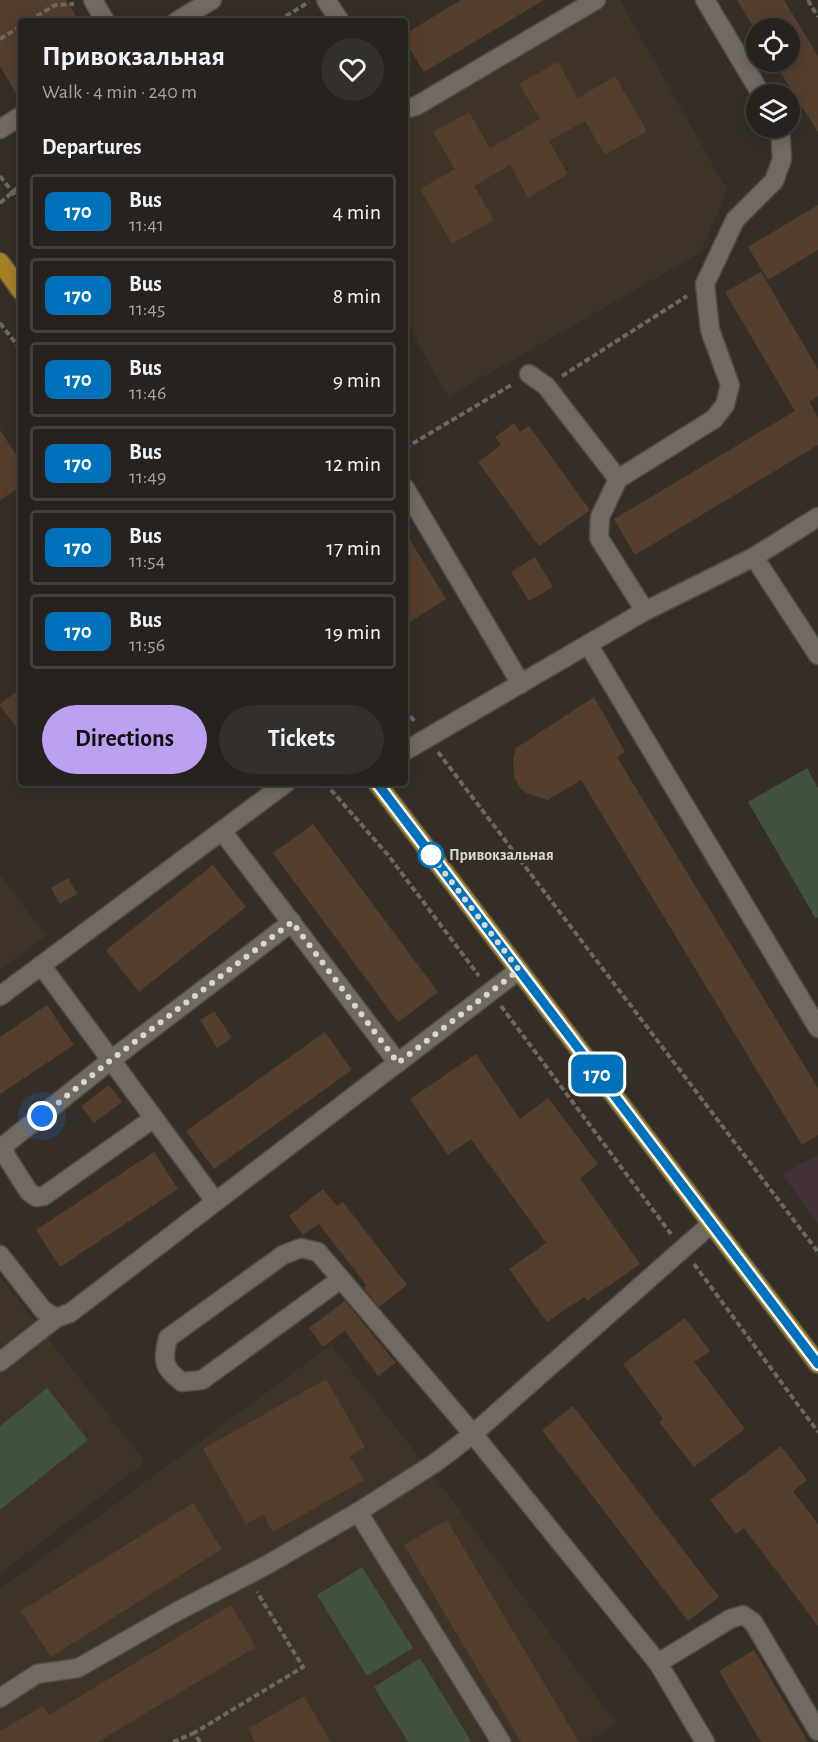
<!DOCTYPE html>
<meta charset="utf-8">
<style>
body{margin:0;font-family:"Alegreya Sans",sans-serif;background:#332f2a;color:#f1f3f6;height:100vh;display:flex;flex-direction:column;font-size:22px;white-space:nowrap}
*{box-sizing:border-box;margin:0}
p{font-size:20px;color:#a4a4a4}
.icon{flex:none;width:33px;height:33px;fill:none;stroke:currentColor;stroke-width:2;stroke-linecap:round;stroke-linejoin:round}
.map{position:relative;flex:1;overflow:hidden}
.sheet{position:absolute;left:18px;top:18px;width:390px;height:768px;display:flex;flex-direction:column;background:#27221d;border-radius:6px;box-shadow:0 3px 15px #0003,0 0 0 2px #433f3b}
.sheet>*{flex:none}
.badge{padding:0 12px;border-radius:9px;font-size:21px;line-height:39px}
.fabs{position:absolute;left:746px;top:18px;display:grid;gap:12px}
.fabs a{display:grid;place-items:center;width:54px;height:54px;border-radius:50%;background:#27221d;box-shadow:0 3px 15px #0003,0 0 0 2px #433f3b;font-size:30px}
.you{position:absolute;width:30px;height:30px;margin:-15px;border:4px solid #fff;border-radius:50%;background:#1a73e8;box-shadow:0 0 0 9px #1a73e833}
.map>.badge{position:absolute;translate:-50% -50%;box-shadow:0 0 0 3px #fff}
h2{padding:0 24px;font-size:22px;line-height:54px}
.round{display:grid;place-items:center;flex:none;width:63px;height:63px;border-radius:32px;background:#332f2a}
.head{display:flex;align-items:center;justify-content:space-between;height:102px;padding:0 24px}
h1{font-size:28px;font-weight:600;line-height:45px}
.action{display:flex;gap:12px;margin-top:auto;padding:12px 24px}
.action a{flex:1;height:69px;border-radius:36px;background:#bca0f2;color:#111;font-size:24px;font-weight:600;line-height:69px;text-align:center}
.action a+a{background:#332f2a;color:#f1f3f6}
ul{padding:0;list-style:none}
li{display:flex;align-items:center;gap:18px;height:75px;margin:0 12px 9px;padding:0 12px;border:3px solid #433f3b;border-radius:6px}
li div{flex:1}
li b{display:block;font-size:22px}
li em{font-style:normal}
li .badge{min-width:66px;font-weight:700;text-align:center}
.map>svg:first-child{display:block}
.commercial{fill:#443137}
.built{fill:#3d3326}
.green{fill:#41523f}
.building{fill:#563e2d}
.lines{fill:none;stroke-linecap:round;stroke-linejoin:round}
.minor-casing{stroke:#514c45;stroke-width:21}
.major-casing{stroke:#514c45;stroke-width:21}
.path{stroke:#6d6861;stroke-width:4;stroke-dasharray:6 3;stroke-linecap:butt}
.minor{stroke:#716a62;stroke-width:18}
.major{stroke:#a68027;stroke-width:18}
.line-casing{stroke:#fff;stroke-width:14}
.line{stroke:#0072bc;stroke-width:9}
.walk{stroke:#dad6d1;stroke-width:6;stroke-dasharray:0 10.8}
.stop-dot{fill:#fff;stroke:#0072bc;stroke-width:3}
.labels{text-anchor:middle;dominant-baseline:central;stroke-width:6;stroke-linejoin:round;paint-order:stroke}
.stop-label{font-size:16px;font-weight:bold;fill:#dad6d1;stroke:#342e27;text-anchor:start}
</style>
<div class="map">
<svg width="818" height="1742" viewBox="0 0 818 1742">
<rect width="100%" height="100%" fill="#342e27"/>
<path class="commercial" d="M818,1155V1223L782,1174Z"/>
<g class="built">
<path d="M608,0H620L727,190L700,253L448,397L405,319V119Z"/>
<path d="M0,874L46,936L0,970Z"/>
<path d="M0,1277L145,1462L0,1574Z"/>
<path d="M331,1345L435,1477L616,1723L591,1740L592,1742H0V1589Z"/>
</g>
<g class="green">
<path d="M807,768L818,788V917L816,919L748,802Z"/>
<path d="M47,1388L88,1440L0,1510V1426Z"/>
<path d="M362,1567L413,1648L367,1676L317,1595Z"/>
<path d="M420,1658L471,1741L469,1742H408L374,1687Z"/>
</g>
<g class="building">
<path d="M0,0H66L79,21H21V102L0,66Z"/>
<path d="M461,0H544L424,72L405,41V34Z"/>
<path d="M737,0H784L818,56V132L774,62H789V28H754Z"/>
<path d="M558,62L578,98L615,76L647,131L605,155L585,121L549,141L568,174L528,198L510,165L474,186L494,220L452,244L420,189L455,169L433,132L469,112L490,148L540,119L519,84Z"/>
<path d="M818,205V250L768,280L748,247Z"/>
<path d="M761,272L818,369V396L809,402L818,417V445L635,555L614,519L795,411L725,292Z"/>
<path d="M514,423L520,432L529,426L590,510L539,546L478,462L501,445L495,437Z"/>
<path d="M0,430L21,462V487L0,500Z"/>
<path d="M405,532L446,599L405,625Z"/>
<path d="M535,557L553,587L529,601L511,572Z"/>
<path d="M21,688V733L0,706V704Z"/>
<path d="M594,697L625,752L617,757L818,1088V1135L802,1145L581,780L548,800L526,793L520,788L514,777L513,761L516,748Z"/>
<path d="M313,824L438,992L398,1022L273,853Z"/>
<path d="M213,865L246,907L139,992L106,950Z"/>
<path d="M68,878L77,894L60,904L51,888Z"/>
<path d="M47,1005L74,1045L0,1094V1037Z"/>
<path d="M214,1011L232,1038L217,1048L200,1020Z"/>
<path d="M325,1032L352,1070L214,1169L186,1131Z"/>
<path d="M476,1054L520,1119L548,1098L598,1164L580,1178L640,1264L587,1301L584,1297L547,1322L509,1269L546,1243L471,1139L448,1155L410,1099Z"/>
<path d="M109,1085L122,1102L94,1123L81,1106Z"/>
<path d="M154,1152L178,1189L60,1267L36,1230Z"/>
<path d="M323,1189L337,1206L343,1202L407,1285L379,1307L364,1288L367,1286L319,1224L303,1235L289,1216Z"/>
<path d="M345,1301L396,1363L378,1376L345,1331L323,1347L309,1328Z"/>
<path d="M685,1318L710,1351L694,1362L745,1429L694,1467L659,1422L663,1419L623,1364Z"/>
<path d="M326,1379L365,1447L350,1456L364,1480L273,1532L263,1515L246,1524L203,1449Z"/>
<path d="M573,1406L719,1597L688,1621L542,1430Z"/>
<path d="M781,1446L807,1480L793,1491L818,1524V1626L744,1528L736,1534L710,1500Z"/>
<path d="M193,1503L222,1549L51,1657L21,1611Z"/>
<path d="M447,1520L579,1742H521L404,1545Z"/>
<path d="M231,1605L256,1647L98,1742H0V1731L43,1706L49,1715Z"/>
<path d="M754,1650L808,1742H761L719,1671Z"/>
<path d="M304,1696L331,1742H255L248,1729Z"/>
</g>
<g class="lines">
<defs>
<g id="minor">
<path d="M93,0L105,21"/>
<path d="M326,0L340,21"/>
<path d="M705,0L761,94"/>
<path d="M177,21L212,0"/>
<path d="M405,109L416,106L596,0"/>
<path d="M0,129L21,116"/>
<path d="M529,374L546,386L618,479"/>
<path d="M405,488L521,684"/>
<path d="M754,557L818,655"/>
<path d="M645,611L599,538L600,517L618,479L714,419L725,405L730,385L710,330L705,284L735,220L774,181L782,159L780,128"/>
<path d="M588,644L818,1028"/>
<path d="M405,751L645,611L754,557L818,517"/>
<path d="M222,831L398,1063"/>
<path d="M41,965L215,1201"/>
<path d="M0,996L286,783"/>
<path d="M154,1118L44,1196L36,1197L29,1192L6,1156L4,1150L7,1143L111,1060L292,922"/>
<path d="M0,1255L43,1310L56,1318L70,1313L519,970"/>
<path d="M341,1279L202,1380L182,1382C163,1368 162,1361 168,1338L283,1255L301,1248L318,1252L473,1434L658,1663L705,1742"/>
<path d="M0,1362L56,1318"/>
<path d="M358,1512L501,1742"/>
<path d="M658,1663L730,1619L743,1615L753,1622L818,1731"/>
<path d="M0,1698L37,1674L78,1668L176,1612L265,1566L358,1512L435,1463L473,1434L711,1224"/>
</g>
<g id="major">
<path d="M0,262L21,291"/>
<path d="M377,783L818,1364"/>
</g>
</defs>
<use href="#minor" class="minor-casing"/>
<use href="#major" class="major-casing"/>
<g class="path">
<path d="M808,0L818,17"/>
<path d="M29,21L55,5L74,4"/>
<path d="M278,21L309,2"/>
<path d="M0,39L21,26"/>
<path d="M0,176L21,203"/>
<path d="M0,203L21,185"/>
<path d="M0,323L21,350"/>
<path d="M562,376L687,296"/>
<path d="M405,448L513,384"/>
<path d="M405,709L415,722"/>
<path d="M438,752L818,1252"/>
<path d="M325,783L388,855L479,976"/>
<path d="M501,1006L671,1234"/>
<path d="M694,1264L818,1432"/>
<path d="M173,1742L194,1733"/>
<path d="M200,1742L194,1733L303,1667L257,1592"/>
</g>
<use href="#minor" class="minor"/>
<use href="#major" class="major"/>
</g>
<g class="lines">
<defs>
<path id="line" d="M377,783L818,1364"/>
</defs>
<use href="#line" class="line-casing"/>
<use href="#line" class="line"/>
<path class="walk" d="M42,1116L111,1060L292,922L398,1063L519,970L431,855"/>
</g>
<circle class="stop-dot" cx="431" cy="855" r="12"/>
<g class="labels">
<g class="stop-label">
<text x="449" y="855">Привокзальная</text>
</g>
</g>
</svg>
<div class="fabs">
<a><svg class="icon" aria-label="locate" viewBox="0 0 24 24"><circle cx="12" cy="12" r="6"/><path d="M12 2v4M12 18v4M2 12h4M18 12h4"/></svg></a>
<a><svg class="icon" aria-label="layers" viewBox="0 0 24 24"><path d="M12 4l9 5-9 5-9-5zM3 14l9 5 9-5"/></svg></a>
</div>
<div class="you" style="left:42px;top:1116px"></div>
<b class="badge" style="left:597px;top:1074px;background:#0072bc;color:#fff">170</b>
<section class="sheet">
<div class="head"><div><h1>Привокзальная</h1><p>Walk · 4 min · 240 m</p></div><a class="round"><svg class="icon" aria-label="heart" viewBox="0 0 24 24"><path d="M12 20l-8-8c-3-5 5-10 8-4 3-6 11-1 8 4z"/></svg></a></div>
<h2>Departures</h2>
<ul>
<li><span class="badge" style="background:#0072bc;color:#fff">170</span><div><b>Bus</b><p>11:41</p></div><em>4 min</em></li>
<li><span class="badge" style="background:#0072bc;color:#fff">170</span><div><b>Bus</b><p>11:45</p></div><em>8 min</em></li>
<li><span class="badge" style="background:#0072bc;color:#fff">170</span><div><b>Bus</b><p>11:46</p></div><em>9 min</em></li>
<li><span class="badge" style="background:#0072bc;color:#fff">170</span><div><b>Bus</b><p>11:49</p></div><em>12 min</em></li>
<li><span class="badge" style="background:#0072bc;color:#fff">170</span><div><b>Bus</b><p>11:54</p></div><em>17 min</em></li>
<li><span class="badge" style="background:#0072bc;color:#fff">170</span><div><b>Bus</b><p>11:56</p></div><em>19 min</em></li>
</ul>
<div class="action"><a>Directions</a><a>Tickets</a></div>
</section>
</div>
